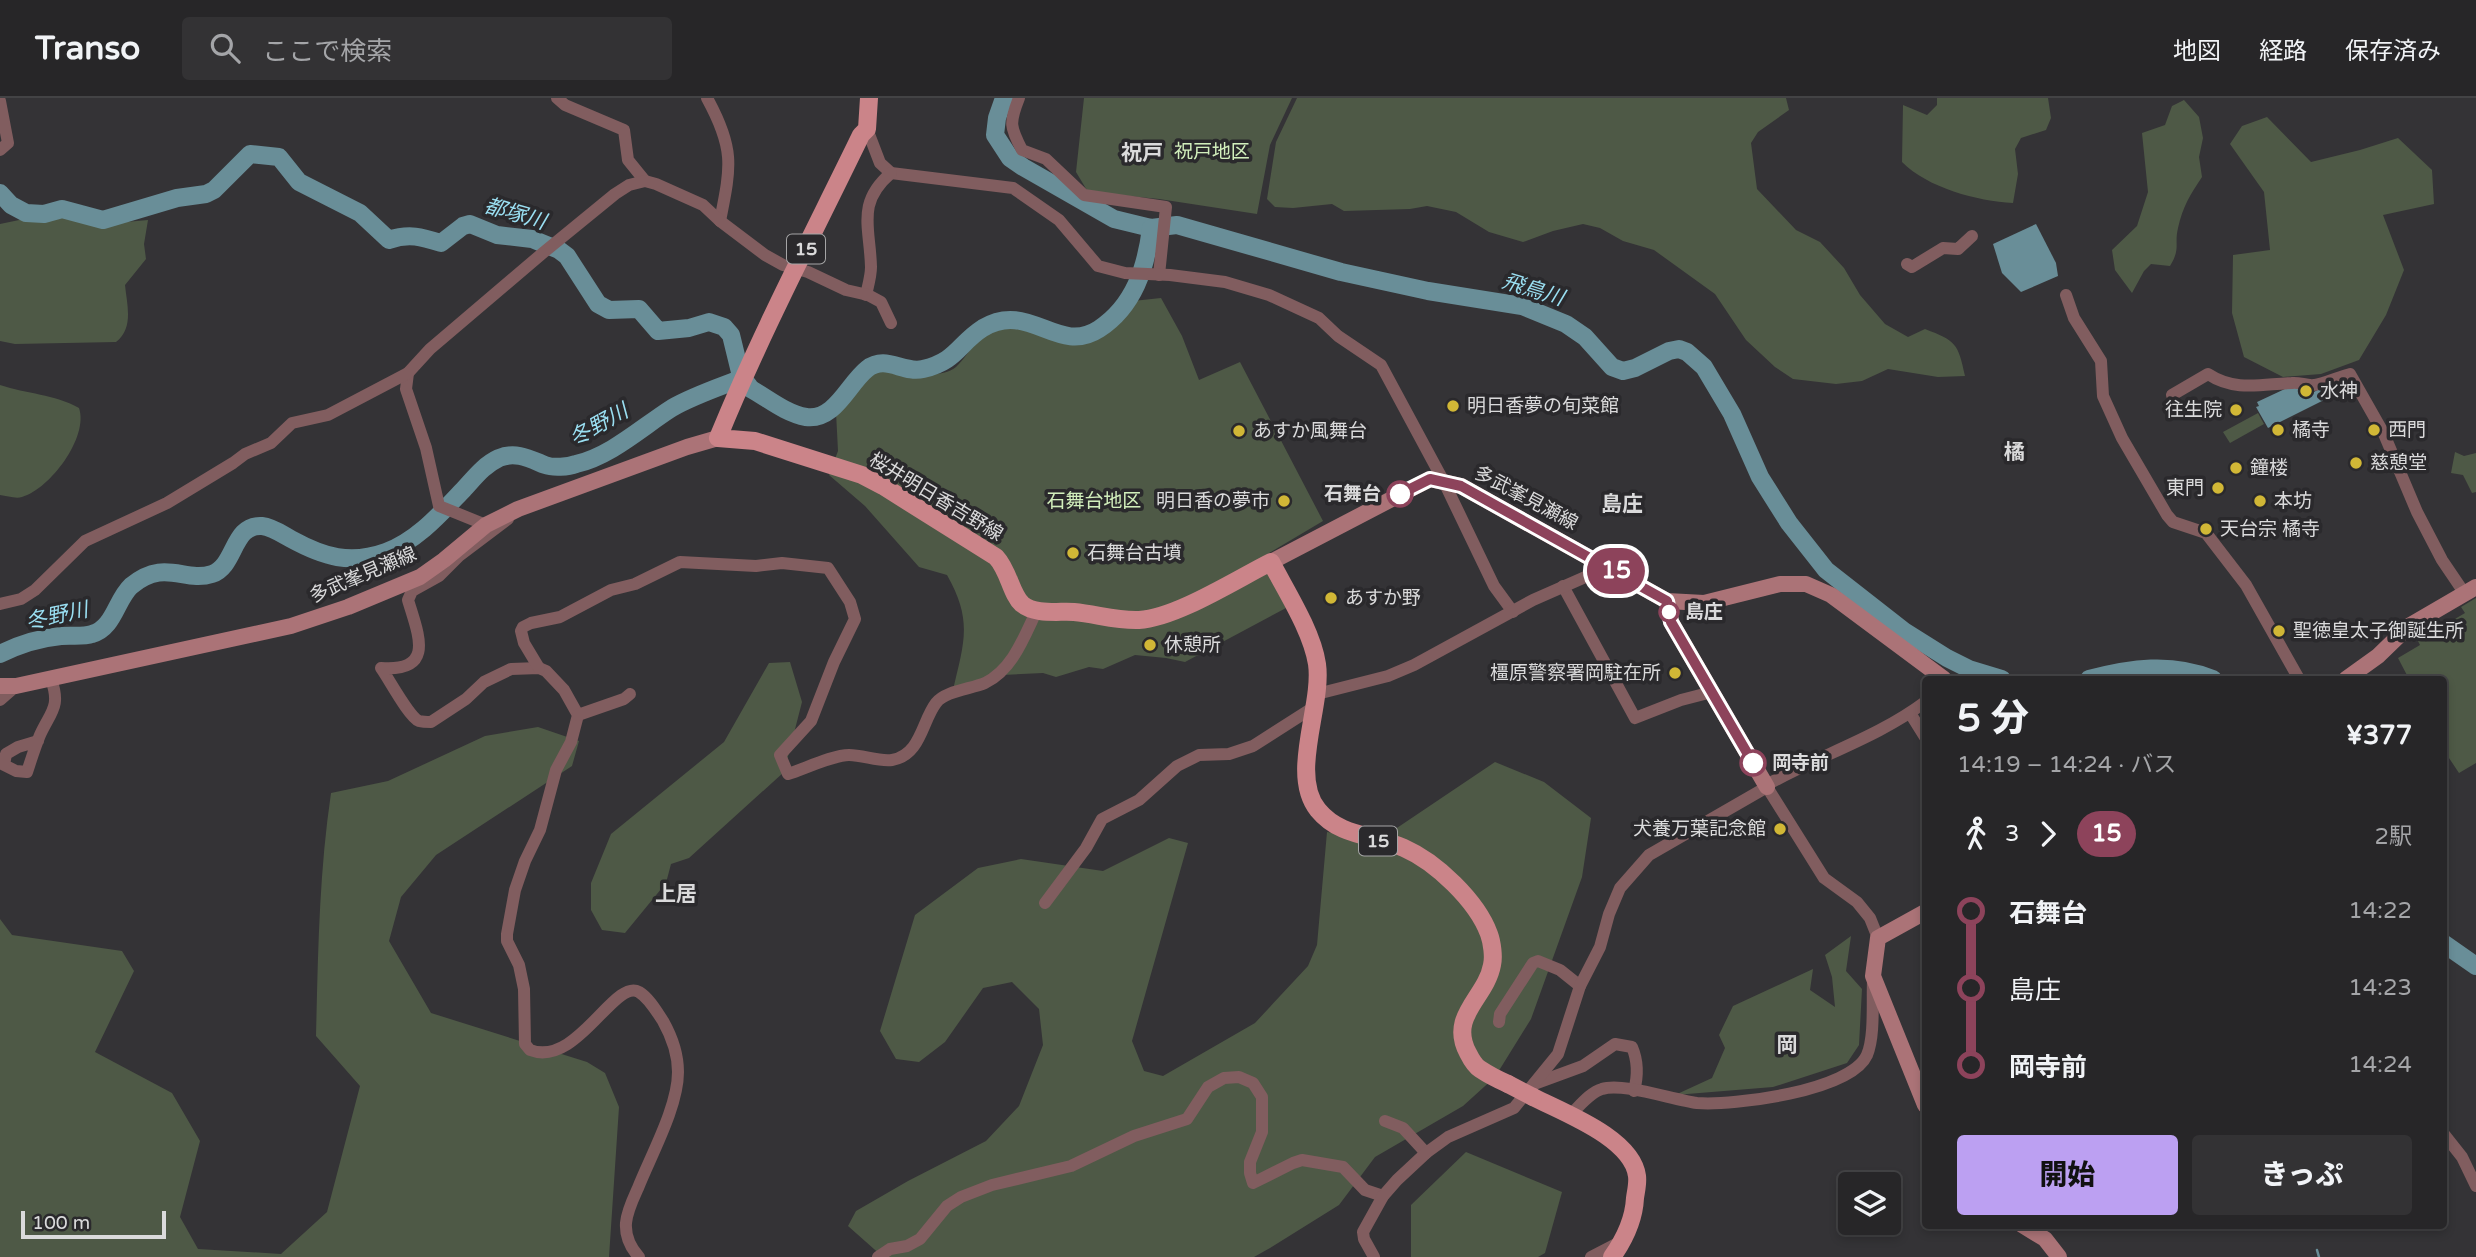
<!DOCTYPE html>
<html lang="ja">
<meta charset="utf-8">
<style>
body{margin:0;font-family:"Varela Round","Noto Sans JP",sans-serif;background:#333234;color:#f1f3f6;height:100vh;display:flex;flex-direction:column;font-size:26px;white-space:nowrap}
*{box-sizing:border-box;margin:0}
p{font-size:23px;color:#a4a5a8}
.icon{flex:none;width:38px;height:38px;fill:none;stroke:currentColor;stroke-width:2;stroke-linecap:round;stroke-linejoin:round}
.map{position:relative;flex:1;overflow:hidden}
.sheet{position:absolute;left:1922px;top:578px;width:525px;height:553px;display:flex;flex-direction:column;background:#272628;border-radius:7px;box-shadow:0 4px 10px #0003,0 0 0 2px #434345}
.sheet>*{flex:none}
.badge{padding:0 14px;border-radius:23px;font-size:24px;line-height:46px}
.buttons{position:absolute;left:1838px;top:1074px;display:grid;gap:14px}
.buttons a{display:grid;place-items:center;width:63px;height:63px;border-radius:7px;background:#272628;box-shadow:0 4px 10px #0003,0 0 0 2px #434345;font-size:35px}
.scale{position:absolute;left:21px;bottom:18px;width:145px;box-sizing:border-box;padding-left:7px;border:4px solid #dadadb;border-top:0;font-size:19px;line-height:24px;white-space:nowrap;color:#dadadb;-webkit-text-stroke:5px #2a292c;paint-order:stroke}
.map>.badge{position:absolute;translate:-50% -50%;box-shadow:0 0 0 4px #fff}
.legs{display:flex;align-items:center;gap:10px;height:77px;padding:0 35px;font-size:23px}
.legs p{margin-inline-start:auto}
.overview{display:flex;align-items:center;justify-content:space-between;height:119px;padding:0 35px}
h1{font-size:38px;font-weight:800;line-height:52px}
.action{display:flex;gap:14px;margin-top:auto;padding:14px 35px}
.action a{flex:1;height:80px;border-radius:7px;background:#bca0f2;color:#111;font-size:28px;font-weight:800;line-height:80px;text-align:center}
.action a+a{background:#333234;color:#f1f3f6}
ul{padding:0 35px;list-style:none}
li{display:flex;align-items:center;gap:24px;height:77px;font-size:26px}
li i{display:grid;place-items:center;width:10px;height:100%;margin:0 9px;background:currentColor}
li i::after{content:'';width:18px;height:18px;margin:-9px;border:5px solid;border-radius:50%;background:#272628}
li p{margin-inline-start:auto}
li:first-child i{background:linear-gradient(#0000 50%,currentColor 0)}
li:last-child i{background:linear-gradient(currentColor 50%,#0000 0)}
header{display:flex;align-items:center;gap:42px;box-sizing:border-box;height:98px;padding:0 35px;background:#272628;border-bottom:2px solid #434345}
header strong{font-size:33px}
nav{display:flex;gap:38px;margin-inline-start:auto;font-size:24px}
.search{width:490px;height:63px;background:#333234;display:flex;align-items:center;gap:18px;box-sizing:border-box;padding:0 24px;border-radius:7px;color:#a4a5a8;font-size:26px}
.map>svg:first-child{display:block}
.green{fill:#4e5946}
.water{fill:#698e98}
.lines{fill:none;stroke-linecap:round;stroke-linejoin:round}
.stream{stroke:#698e98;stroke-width:2.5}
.river{stroke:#698e98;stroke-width:18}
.street{stroke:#815d5f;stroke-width:12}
.secondary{stroke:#ab7377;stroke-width:16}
.primary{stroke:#cb8489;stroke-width:18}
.primary-bridge{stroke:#cb8489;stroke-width:18}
.line-1-casing{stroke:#fff;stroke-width:16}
.line-1{stroke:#8d435b;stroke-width:10}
.poi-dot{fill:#d1b736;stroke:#2a292c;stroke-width:2.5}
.stop-1-dot{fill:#fff;stroke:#8d435b;stroke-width:3.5}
.labels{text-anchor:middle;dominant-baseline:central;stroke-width:7;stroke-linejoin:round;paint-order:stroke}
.shield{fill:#2a292c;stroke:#a5a5a6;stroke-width:2}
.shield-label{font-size:18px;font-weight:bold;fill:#dadadb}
.park-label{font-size:19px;fill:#d2efbc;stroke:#2a292c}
.poi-label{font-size:19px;fill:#dadadb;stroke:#2a292c;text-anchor:start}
.stop-label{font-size:19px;font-weight:bold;fill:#dadadb;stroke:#2a292c;text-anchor:start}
.street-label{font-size:19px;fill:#dadadb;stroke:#2a292c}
.neighbourhood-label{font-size:21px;font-weight:bold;fill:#dadadb;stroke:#2a292c}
.water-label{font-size:21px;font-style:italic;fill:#9adff2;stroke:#2a292c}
</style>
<header>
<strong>Transo</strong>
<div class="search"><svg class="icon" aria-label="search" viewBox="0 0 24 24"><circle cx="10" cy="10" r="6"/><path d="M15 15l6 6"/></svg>ここで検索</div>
<nav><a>地図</a><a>経路</a><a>保存済み</a></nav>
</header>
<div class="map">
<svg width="2476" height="1159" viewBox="0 0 2476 1159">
<rect width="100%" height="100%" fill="#343336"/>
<g class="green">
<path d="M1084,0H1292L1270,47L1257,116L1159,101L1088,94L1076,74Z"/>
<path d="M1297,0H1786L1789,12L1758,34L1751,45L1757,91L1796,132L1820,144L1844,170L1860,197L1885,226L1908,239L1925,231C1956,243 1958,245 1965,278L1938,279L1888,271L1862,283L1836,286L1793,281L1775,269L1746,242L1715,196L1654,152L1623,143L1600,130L1583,126L1553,133L1523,144L1489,134L1456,114L1427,108L1410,111L1344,113L1332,106L1293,110L1275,109L1267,101L1276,44Z"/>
<path d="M1937,0H2048L2051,20L2046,32L2021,40L2015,51L2018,76L2013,105C1977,103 1928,90 1902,64L1903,7L1927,17L1937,7Z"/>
<path d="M2184,2L2199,19L2203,40L2199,59L2202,79C2190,97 2183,108 2178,130C2174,147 2181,150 2170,168L2151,166L2144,173L2132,195L2115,172L2112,152L2137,128L2148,94L2142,35L2165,27L2172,8Z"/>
<path d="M2267,19L2311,64L2360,52L2398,40L2432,72L2434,106L2383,117L2404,172L2386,217L2359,262L2321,276L2283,279L2244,259L2232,215L2233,157L2270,152L2264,94L2230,46L2242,28Z"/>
<path d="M67,112L85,125L92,127L148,122L144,146L146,161L125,187C127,207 134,230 116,244L15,246L0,243V126Z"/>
<path d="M1161,200L1182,238L1199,282L1240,264L1323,423L1264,458L1286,510L1185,564L1166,560L1135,557L1103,571L1089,569L1056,579L1043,575L1002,577L953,592C964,544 973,523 947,477L919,469L865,408L829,377L838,353L836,314L850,302L866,277L883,268C901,273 940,283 956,269C971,255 982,227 1008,224C1018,223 1030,229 1039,233C1047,236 1055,242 1064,243C1095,250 1117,226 1133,203Z"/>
<path d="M0,287C27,296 54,296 79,310C89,339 50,391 22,399C16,401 7,398 0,397Z"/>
<path d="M2258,315L2264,326L2230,345L2223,334Z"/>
<path d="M2455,354L2464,358L2476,355V394L2472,395L2463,377L2451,375Z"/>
<path d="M2476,500V665L2459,675L2443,651V581H2409L2398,560L2420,547L2418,543L2465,515L2461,509Z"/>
<path d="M790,564L802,604L784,674L689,760L671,766L666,785L625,835L602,832L591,812V785L611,736L724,644L769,565Z"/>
<path d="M538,629L579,643L572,668L436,757L401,799L389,843L431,915L587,964L605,975L619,1009L609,1159H0V821L12,837L122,853L134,873L95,954L172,995L200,1043L180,1119L198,1151L281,1156L327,1114L360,988L316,938C318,857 319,776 331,695L388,683L485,638Z"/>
<path d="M1495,664L1544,684L1591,720L1582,779L1531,921L1495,979L1463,1008L1375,1059L1339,1107L1270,1150L1254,1159H883L848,1128L856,1113L908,1083L986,1043L1019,1008L1043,947L1039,911L1012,884L983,890L945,944L919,964L896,961L880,933L915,817L978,770L1021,761L1103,773L1169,740L1188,745L1132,943L1144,973L1163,978L1255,925L1308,868L1317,847L1327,734L1379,742Z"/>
<path d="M1851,838L1846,873L1862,891L1859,947L1847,965L1773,989L1675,997L1712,980L1725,950L1719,937L1733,908L1813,871L1810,892L1835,909L1832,879L1825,857Z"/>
<path d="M1466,1054L1562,1094L1545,1155L1538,1159H1411V1107Z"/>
</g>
<g class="water">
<path d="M2036,126L2056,165L2058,178L2021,194L2002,175L1993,146Z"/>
<path d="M2335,283L2340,294L2268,330L2256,309L2259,308L2257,304L2291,288L2302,290L2306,298Z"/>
</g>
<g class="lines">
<g class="stream">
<path d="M2315,1127H2316"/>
<path d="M2317,1152L2319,1159"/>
</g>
<g class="river">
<path d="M1004,0L997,20L995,37L1010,60L1023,69L1114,121L1151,130L1177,127L1341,174L1428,193L1522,208L1566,226L1585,239L1612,269L1623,273L1635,270L1669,253L1679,251L1687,254L1704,269L1732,316L1760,379L1789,425L1826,472L1904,533L1947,560L1969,571L2002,581"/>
<path d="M0,95L11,107L26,115L44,116L62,111L103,122L177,100L206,96L214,92L250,56L279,59L299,84L360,115L389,142C409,135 422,139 441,145L463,128L470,126L497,137L532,141L559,152L567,158L598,206L609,212L639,211L658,233L689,230L709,224L724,229L731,237L741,278L749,288"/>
<path d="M0,556C18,547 40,540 61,538C71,537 83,539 92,536C114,530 116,502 131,488C165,460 184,485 212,476C236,468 232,426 262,428C272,429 282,436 291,441C324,459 350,467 386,454C418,442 441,415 464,391C475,379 484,367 499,360C516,353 530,361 545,367C553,370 568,369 576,366C611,358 642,329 672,310C691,299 714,291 735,283C759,292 781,315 806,319C835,323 848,286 867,271C886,256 903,276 923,271C957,263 958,246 983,230C1029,202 1058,258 1099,231C1134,208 1146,170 1151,130"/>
<path d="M2089,581C2131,570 2171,564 2213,581"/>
<path d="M2443,845L2476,868"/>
</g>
<g class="street">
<path d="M557,0L565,7L624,32L628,62L645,83"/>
<path d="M707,0C735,51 731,68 720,123"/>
<path d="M1019,0C1009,25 1010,29 1022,52L1046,61L1084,97L1166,109L1159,177"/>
<path d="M0,3L8,45L0,52"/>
<path d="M867,31L880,65L891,75L1013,90L1059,122L1098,168L1125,175L1170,177L1225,184L1269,197L1319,220L1338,238L1381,267L1444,384L1494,488L1513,514"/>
<path d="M1907,166L1912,169L1943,150L1958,151L1972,138"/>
<path d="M866,197C868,188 871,178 871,169C870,129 856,105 891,75"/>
<path d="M2066,197L2074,220L2101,263L2103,298L2122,340L2167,417L2173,424L2206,435L2246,487L2299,581"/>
<path d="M408,275L406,291L426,350L439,408L486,427"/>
<path d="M2172,297L2208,276C2235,294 2262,286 2292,285C2299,284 2307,288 2314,287C2321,287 2341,278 2350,276L2384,336L2417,414L2442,462L2465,496"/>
<path d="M508,421L459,458L439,478L412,493L408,502C418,536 436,574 381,570C389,581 409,619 419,623C423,624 427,624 431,624L466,601L484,584L511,571L539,570L546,573L564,592L578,617L571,644L556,672L540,732L525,763L515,792L507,836V843L519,867L524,891L525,946L530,952C577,970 614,880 639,894C649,900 657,914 663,923C672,939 678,955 678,974C678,1009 651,1057 638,1090C633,1101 627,1113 626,1125C625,1139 630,1149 639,1159"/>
<path d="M1563,488L1635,620L1681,602L1712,594"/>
<path d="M0,506L21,501L35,492L85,443L167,405L233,365L245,356L271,345L292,325L328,317L408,275L430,251L544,154L615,96L629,87L645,83L656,86L703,107L720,123L765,157L783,167L808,174L846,192L868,197L881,204L891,225"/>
<path d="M539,570L524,545L521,533L523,529L531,525L560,519L611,492L635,486L680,464L756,468L782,465L828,470L850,504L855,521L834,564L811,623L780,657L788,676C804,671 833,657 849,657C863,657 879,664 892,662C921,657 922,623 936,605C945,593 971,591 985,585C1013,571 1024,539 1037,512"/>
<path d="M1317,596L1388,578L1414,567L1533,502L1608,469"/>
<path d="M0,602L16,588"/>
<path d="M1910,615L1925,639"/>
<path d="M578,617L624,601L630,596"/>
<path d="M38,643L18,649L6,656L4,667L16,673L27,674C31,662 35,649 40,637C51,613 61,609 51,581"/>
<path d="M1765,688C1817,658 1877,640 1925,604"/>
<path d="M1045,805L1086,750L1102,721L1139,702L1177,668L1199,657L1229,656L1253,648L1314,609"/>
<path d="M1499,924L1500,916L1533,865L1538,863L1560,872L1580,888"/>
<path d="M1534,986L1583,968L1615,946L1632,949C1638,963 1638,978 1634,993"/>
<path d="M1569,1018C1578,1010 1590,994 1602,991C1622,984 1673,1002 1697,1005C1733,1008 1851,993 1867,957C1875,938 1872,903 1873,882"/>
<path d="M1385,1023L1403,1030L1426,1055"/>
<path d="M2443,1035L2462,1059L2476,1088"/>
<path d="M878,1159L890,1151L907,1148L920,1141L947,1108L961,1099L992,1087L1071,1068L1134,1038L1187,1021L1208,989L1224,980L1239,979L1253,985L1262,999V1034L1250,1064V1075L1253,1085L1293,1065L1302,1062L1343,1069L1365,1092L1383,1098"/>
<path d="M1374,1159L1364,1141L1363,1134L1383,1098L1397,1082L1426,1055L1448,1039L1514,1010L1558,956L1580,888L1600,849L1609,816L1620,790L1649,757L1767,689L1824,780L1857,804L1870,820L1878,840"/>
<path d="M1591,1159L1620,1144"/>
</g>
<g class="secondary">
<path d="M1271,464L1430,381L1461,388L1667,503L1704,505L1780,486H1806L1831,497L1944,581"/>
<path d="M1667,503L1671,524L1767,689"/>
<path d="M2346,581L2378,558L2409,528L2476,489"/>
<path d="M0,588H16L291,528L348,509L420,479L444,462L486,427L518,411L687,349L718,340"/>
<path d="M1925,814L1878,840L1873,878L1925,1007"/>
<path d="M2022,1127L2045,1141L2059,1159"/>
</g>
<g class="primary">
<path d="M869,0L867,31L861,37C812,138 760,237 718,340L755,343L862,377L883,388L996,459C1009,473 1011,496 1022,506C1035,517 1058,513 1074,514C1096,516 1117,523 1139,522C1176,520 1237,481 1271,464C1286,493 1312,533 1317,566C1323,608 1289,676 1318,712C1341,740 1374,736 1404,750C1436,764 1477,803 1489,836C1492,844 1494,859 1492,867C1486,900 1448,918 1468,955C1471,961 1475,968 1480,971C1489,977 1499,982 1508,986"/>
<path d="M1533,999C1564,1015 1632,1040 1637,1078C1638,1085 1636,1093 1635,1100C1634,1121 1624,1142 1612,1159"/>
</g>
<path class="primary-bridge" d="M1508,986L1533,999"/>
</g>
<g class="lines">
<defs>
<path id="line-1" d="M1400,396L1430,381L1461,388L1667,503L1671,524L1753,665"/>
</defs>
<use href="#line-1" class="line-1-casing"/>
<use href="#line-1" class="line-1"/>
</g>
<g class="poi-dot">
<circle cx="2306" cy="293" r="7"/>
<circle cx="1453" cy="308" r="7"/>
<circle cx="2236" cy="312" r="7"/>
<circle cx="2278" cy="332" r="7"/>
<circle cx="2374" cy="332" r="7"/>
<circle cx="1239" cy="333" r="7"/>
<circle cx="2356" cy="365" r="7"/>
<circle cx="2236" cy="370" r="7"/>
<circle cx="2218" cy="390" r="7"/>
<circle cx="1284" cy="403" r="7"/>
<circle cx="2260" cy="403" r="7"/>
<circle cx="2206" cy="431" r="7"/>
<circle cx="1073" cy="455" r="7"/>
<circle cx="1331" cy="500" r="7"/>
<circle cx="2279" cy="533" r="7"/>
<circle cx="1150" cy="547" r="7"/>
<circle cx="1675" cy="575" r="7"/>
<circle cx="1780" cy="731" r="7"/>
</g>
<g class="stop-1-dot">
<circle cx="1400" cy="396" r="12"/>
<circle cx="1669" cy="514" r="9"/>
<circle cx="1753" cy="665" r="12"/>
</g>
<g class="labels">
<g class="shield">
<rect x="787" y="136.5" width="38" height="29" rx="5"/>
<rect x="1359" y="728.5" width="38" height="29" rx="5"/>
</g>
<g class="shield-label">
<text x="806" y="151">15</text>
<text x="1378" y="743">15</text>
</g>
<g class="park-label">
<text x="1212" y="54">祝戸地区</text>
<text x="1094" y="403">石舞台地区</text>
</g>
<g class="poi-label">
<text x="2320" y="293">水神</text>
<text x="1467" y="308">明日香夢の旬菜館</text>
<text x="2222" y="312" text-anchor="end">往生院</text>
<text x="2292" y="332">橘寺</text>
<text x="2388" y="332">西門</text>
<text x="1253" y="333">あすか風舞台</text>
<text x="2370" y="365">慈憩堂</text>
<text x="2250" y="370">鐘楼</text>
<text x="2204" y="390" text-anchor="end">東門</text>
<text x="1270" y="403" text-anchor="end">明日香の夢市</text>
<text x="2274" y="403">本坊</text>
<text x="2220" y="431">天台宗 橘寺</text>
<text x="1087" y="455">石舞台古墳</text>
<text x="1345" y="500">あすか野</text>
<text x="2293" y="533">聖徳皇太子御誕生所</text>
<text x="1164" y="547">休憩所</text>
<text x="1661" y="575" text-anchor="end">橿原警察署岡駐在所</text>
<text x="1766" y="731" text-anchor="end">犬養万葉記念館</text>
</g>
<g class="stop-label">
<text x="1381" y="396" text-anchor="end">石舞台</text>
<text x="1685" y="514">島庄</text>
<text x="1772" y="665">岡寺前</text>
</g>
<g class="street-label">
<text transform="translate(936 399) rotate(31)">桜井明日香吉野線</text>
<text transform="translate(1526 400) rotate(28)">多武峯見瀬線</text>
<text transform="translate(363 477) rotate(-23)">多武峯見瀬線</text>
</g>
<g class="neighbourhood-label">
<text x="1142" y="55">祝戸</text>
<text x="2014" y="354">橘</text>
<text x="1622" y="406">島庄</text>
<text x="676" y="796">上居</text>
<text x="1787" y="947">岡</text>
</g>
<g class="water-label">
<text transform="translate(515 116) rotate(16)">都塚川</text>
<text transform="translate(1533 192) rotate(17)">飛鳥川</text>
<text transform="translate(599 327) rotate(-29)">冬野川</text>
<text transform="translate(57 518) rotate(-12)">冬野川</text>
</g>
</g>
</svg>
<div class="buttons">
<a><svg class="icon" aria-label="layers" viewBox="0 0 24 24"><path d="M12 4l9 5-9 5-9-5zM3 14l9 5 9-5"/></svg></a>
</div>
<div class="scale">100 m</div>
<b class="badge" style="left:1616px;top:473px;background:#8d435b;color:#fff">15</b>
<section class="sheet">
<div class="overview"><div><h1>5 分</h1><p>14:19 – 14:24 · バス</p></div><b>¥377</b></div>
<div class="legs"><svg class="icon" aria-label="walk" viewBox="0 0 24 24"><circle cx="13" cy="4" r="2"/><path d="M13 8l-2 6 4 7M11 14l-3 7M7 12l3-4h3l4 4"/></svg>3<svg class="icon" aria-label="forward" viewBox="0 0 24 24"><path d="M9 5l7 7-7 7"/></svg><b class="badge" style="background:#8d435b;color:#fff">15</b><p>2駅</p></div>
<ul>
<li><i style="color:#8d435b"></i><b>石舞台</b><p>14:22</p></li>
<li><i style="color:#8d435b"></i><span>島庄</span><p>14:23</p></li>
<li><i style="color:#8d435b"></i><b>岡寺前</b><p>14:24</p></li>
</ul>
<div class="action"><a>開始</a><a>きっぷ</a></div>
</section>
</div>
